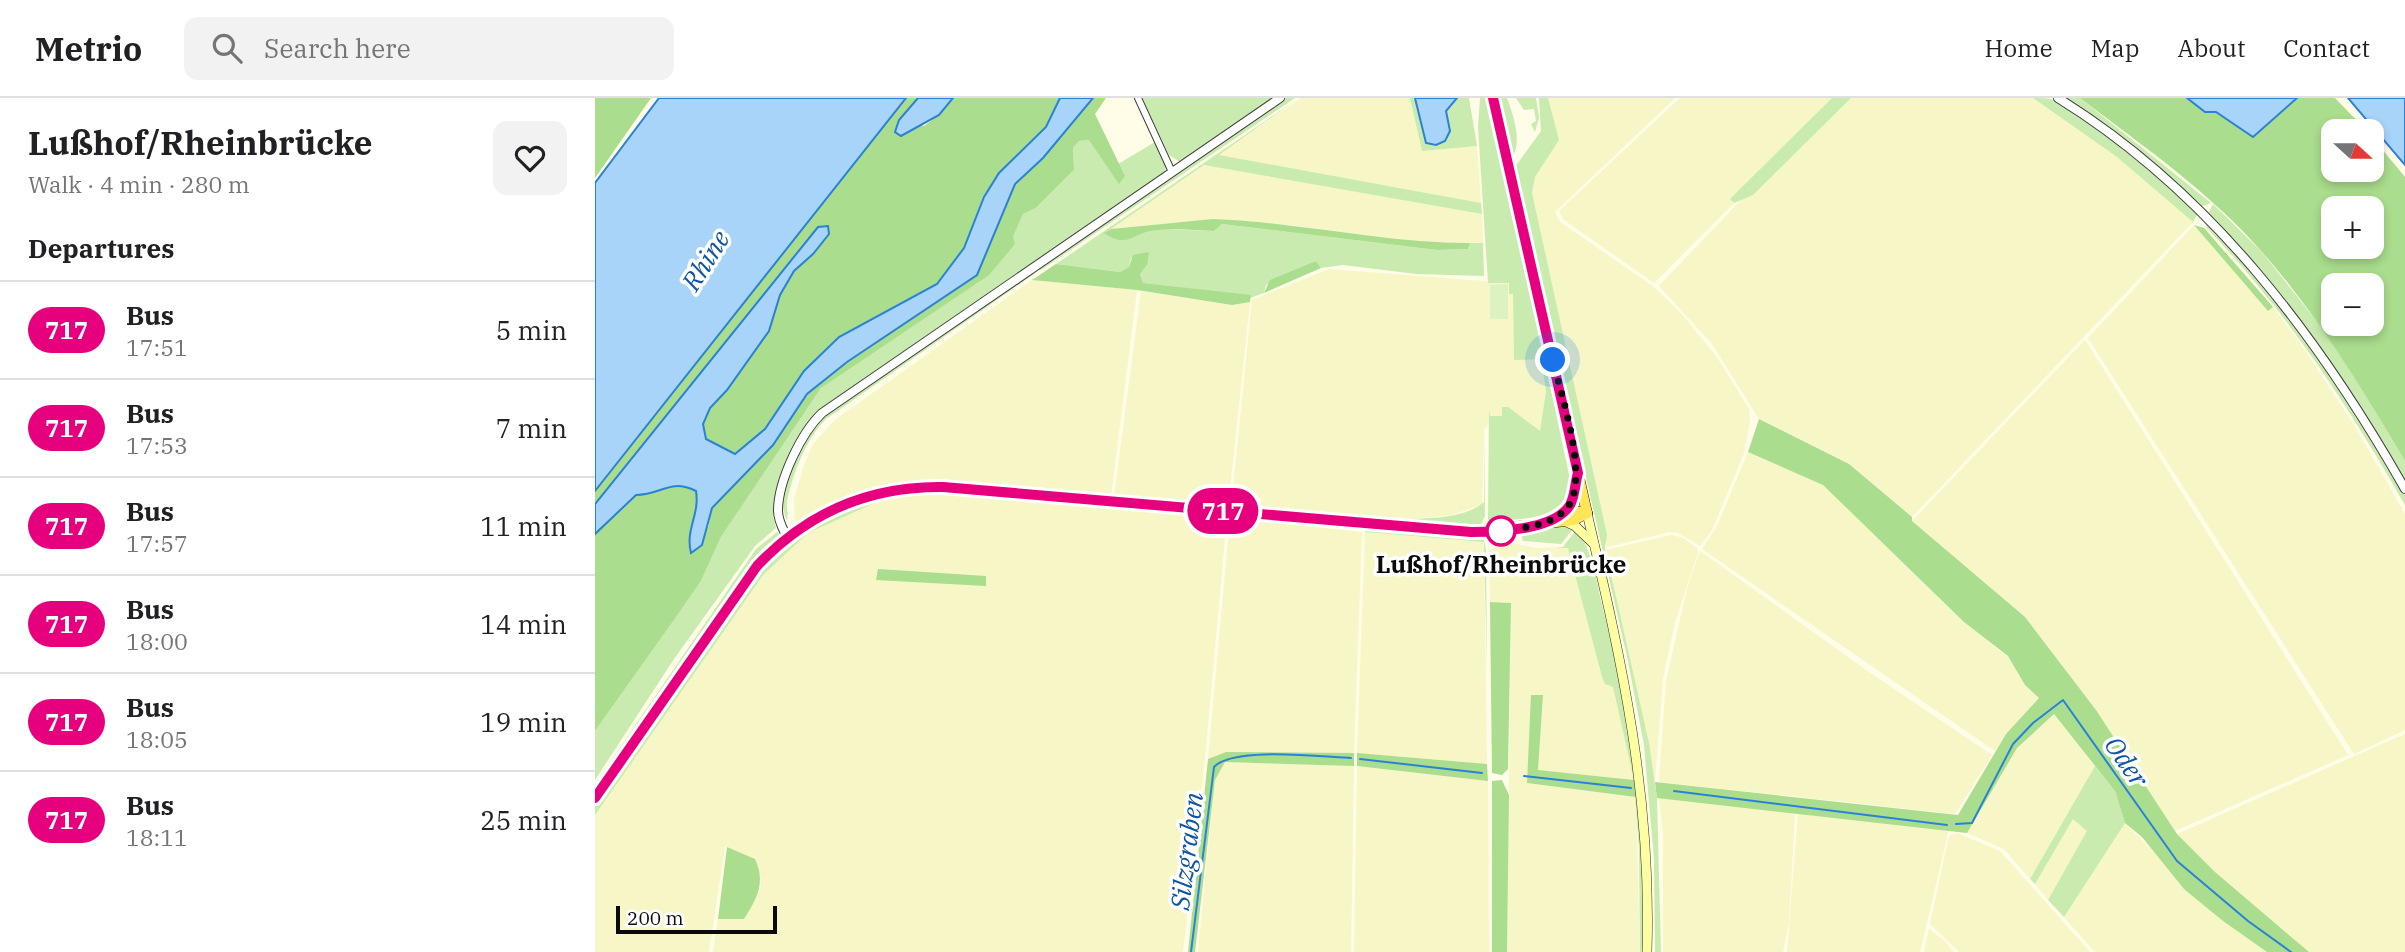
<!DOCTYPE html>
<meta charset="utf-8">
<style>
body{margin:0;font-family:"IBM Plex Serif",serif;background:#f2f2f2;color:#202124;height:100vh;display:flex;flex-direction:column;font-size:26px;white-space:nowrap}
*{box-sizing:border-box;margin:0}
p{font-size:23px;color:#757577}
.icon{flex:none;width:38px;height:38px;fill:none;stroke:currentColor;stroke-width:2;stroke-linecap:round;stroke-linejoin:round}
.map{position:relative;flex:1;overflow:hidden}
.sheet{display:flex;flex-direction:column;background:#fff;width:595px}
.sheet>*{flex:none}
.badge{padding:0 14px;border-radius:23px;font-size:24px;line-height:46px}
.needle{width:46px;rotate:111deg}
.buttons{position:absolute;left:1726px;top:21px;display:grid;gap:14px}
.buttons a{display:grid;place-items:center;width:63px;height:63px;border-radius:14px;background:#fff;box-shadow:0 4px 10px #0003;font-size:35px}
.scale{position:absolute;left:21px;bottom:18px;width:161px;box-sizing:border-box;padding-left:7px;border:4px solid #0a0a0a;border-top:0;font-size:19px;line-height:24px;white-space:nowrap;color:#0a0a0a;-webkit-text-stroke:5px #fff;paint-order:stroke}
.you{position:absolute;width:35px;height:35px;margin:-18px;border:5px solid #fff;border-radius:50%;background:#1a73e8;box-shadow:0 0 0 10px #1a73e833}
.map>.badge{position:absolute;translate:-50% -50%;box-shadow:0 0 0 4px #fff}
h2{padding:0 28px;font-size:26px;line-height:63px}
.round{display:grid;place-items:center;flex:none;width:74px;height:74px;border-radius:14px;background:#f2f2f2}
.headline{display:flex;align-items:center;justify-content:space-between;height:119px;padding:0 28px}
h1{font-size:33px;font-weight:800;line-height:52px}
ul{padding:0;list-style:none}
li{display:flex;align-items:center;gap:21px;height:98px;padding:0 28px;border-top:2px solid #e0e0e0}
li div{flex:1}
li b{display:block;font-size:26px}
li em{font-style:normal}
li .badge{min-width:77px;font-weight:700;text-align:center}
header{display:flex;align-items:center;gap:42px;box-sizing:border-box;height:98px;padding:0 35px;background:#fff;border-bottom:2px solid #e0e0e0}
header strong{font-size:33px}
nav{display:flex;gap:38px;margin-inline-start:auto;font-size:24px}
.search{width:490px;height:63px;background:#f2f2f2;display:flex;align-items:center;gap:18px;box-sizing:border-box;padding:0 24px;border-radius:14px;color:#757577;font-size:26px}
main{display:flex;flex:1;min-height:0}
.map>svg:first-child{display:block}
.farmland{fill:#f6f6c6}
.green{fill:#c9ebaf}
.forest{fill:#aadd8d;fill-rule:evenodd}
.pitch{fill:#ddf2c1}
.water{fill:#a8d4fa;stroke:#2a82d5;stroke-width:2}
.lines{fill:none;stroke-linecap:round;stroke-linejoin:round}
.stream{stroke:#2a82d5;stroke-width:2}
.minor-casing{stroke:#3d3d3d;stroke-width:8}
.tertiary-casing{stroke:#3d3d3d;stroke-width:10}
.secondary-casing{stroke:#2c2c2c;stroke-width:10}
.primary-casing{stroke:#1b1b1b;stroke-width:11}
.minor{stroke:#fff;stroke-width:6}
.tertiary{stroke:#fff;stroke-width:8}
.secondary{stroke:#fffda2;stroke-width:9}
.primary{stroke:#ffe557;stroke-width:10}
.line-casing{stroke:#fff;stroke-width:16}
.line{stroke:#e6007e;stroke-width:10}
.walk{stroke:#0a0a0a;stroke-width:7;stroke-dasharray:0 12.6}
.stop-dot{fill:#fff;stroke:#e6007e;stroke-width:3.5}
.labels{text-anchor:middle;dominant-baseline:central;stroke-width:7;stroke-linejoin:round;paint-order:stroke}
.stop-label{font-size:24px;font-weight:bold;fill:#0a0a0a;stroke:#fff}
.water-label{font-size:26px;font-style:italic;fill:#0d54a2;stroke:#fff}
</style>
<header>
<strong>Metrio</strong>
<div class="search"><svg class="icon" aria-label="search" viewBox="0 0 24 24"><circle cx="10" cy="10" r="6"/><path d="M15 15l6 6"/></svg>Search here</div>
<nav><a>Home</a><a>Map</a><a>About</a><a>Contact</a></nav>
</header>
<main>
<section class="sheet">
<div class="headline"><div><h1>Lußhof/Rheinbrücke</h1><p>Walk · 4 min · 280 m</p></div><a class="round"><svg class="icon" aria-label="heart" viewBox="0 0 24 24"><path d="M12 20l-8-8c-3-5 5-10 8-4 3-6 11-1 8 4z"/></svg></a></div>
<h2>Departures</h2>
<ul>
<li><span class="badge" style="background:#e6007e;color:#fff">717</span><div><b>Bus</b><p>17:51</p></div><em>5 min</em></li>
<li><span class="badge" style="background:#e6007e;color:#fff">717</span><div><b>Bus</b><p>17:53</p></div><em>7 min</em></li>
<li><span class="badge" style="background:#e6007e;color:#fff">717</span><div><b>Bus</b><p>17:57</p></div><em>11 min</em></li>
<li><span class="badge" style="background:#e6007e;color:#fff">717</span><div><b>Bus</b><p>18:00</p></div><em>14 min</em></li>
<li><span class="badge" style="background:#e6007e;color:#fff">717</span><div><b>Bus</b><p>18:05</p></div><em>19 min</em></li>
<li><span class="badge" style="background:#e6007e;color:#fff">717</span><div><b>Bus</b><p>18:11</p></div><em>25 min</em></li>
</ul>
</section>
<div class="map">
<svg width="1810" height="854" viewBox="0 0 1810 854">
<rect width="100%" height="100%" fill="#fffce7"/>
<g class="farmland">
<path d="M706,0H815L827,53L882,48L886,105L624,57Z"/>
<path d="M953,0H1080L960,114L965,124L1059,189L1084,213L1121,258L1154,311L1155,323L1149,355L1117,432L1105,448L1083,435L1075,434L1012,449L937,95L940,79L964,42Z"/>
<path d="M1085,0H1237L1136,101L1139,105L1059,185L968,121L964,113Z"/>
<path d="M1256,0H1438L1522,59L1598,124L1317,419L1254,366L1164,321L1117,246L1064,188L1149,99L1158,97Z"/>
<path d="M609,67L887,116L888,145L816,144L695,127L575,125L516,131Z"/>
<path d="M1599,127L1672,212L1678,209L1707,248L1759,327L1810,416V632L1759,656L1493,240Z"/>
<path d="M734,171L914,185L918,196L919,261H946L951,293L945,333L907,318L889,331L887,407L856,417L815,421L636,410L657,202Z"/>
<path d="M437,182L542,192L516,399L309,387L259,398L200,424L199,402L208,370L218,346L241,321Z"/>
<path d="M546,193L637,207L655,204L633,410L519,399Z"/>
<path d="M1490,242L1753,657L1580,733L1501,612L1430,519L1317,423Z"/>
<path d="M1153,354L1228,387L1369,524L1419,564L1430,587L1444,600L1411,636L1400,653L1107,451L1123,426Z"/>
<path d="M329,394L632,417L611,650L588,854H118L123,821H149L165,792L166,781L160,761L130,748L114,854H0V717L135,521L168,477L213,435L293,398Z"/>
<path d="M635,420L767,434L759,655L631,654L613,661Z"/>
<path d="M770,434L889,444L892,666L762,655Z"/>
<path d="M1076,437L1088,440L1102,450L1103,455L1080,524L1068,580L1060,684L1011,452Z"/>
<path d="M916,445L942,450L973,449L1007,579L1018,588L1039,682L943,672L948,598L937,597L932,685L1041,699L1045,854H912L916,505L895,504L894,453L905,446Z"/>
<path d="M1105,453L1271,572L1397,657L1360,716L1064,684L1071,583L1092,491Z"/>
<path d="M1459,616L1500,668L1435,781L1409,751L1372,735L1422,650Z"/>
<path d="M1810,636V854H1714L1620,774L1582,736Z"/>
<path d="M630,664L759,668L756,854H603L620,682Z"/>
<path d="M762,668L893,683L894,854H759Z"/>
<path d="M1064,700L1200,715L1194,824L1188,854H1068V735Z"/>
<path d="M1203,716L1354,731L1325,854H1192Z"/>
<path d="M1478,721L1493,733L1453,802L1440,786Z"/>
<path d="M1530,725L1628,823L1672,854H1500L1469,819Z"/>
<path d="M1362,735L1405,753L1495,854H1364L1335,826L1353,742L1355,737Z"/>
<path d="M1334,831L1349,842L1359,854H1329Z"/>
</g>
<g class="green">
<path d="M547,0H680L585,64L574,57Z"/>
<path d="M690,0H700L446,172L439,171Z"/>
<path d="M704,0L624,57L886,105L887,116L609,67L510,135L564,131L619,133L627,126L842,152L873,151L875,145H888L889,178L821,176L748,167L726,170L721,163L671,187L669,195L655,200L656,198L548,185L545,176L552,167L536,160L534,169L525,174L461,166Z"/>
<path d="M815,0H874L882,48L827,53Z"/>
<path d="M885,0H894L976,386C968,423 926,422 893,422L894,313L895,318H907V309H913L945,333L951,293L946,261L919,262L918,196H914V185H893L883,29Z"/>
<path d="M901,0H912C918,17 928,44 917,60Z"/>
<path d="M921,0H941L944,20L940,34L936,26L941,23L939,11L929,12Z"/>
<path d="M944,0H953L964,42L940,79L937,95L1012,437L1010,450L1054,645L1062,700L1066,854H1060L1059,761L1049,647L1033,563L920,69L946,33Z"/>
<path d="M1237,0H1256L1158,97L1139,105L1135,101Z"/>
<path d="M1438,0C1445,0 1453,0 1459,2C1510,26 1562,76 1603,115L1598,124L1522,59Z"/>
<path d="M1469,0H1485L1616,105L1605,109Z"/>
<path d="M494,42L530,77L523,66L560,44L571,66L570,75L222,316L182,402L178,419L181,430L160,448L79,561L0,682V633L79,522L106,483L126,439L226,290L418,139L428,116L441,110L479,72L478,50L484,43Z"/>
<path d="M1618,106L1667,154L1746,254L1810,363V385C1753,282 1692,202 1613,116Z"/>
<path d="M1608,121L1683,201L1725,258L1798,375L1810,396V407C1753,307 1691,213 1612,130Z"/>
<path d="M436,174L439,176L231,321C211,341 198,375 192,403C191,409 194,417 192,422C177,396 211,339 227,318Z"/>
<path d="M889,330L890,418L885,428L872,430L636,410L815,421C838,420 871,420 889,404Z"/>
<path d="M282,400L286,402L213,435L168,477L0,717V686L161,451L182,434L191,444L223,422Z"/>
<path d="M964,428L978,431L966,446L928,443L926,436Z"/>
<path d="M770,430L882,438L889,442L891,452L892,573L889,444L770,434Z"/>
<path d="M981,432C998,452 1001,482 1007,507C1037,623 1049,734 1049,854H1045L1044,751L1039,682L1018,589L1010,586L1007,579L973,450H961L968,449Z"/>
<path d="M1500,668L1520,693L1530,725L1469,819L1453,802L1492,733L1478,721L1440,786L1435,781Z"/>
</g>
<g class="forest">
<path d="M0,0H56L0,80Z"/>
<path d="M311,0H323L304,22L329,28L344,17L358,0H465L451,29L404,75L388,99L369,150L342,186L244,239L170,331L140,357L111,341L108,326L115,310L132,292L174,233L185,197L199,173L218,156L223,129L0,406V393Z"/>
<path d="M498,0H511L500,16L530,78L524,86L494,42L484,43L478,50L479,72L441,110L428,116L418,139L420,146L394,177L226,290L126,439L106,483L79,522L0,633V436L41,397C67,397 74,381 101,393V412L113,430L117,411L178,347L212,296L252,264L381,177L420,86L448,60Z"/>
<path d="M1485,0H1592L1610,13L1621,14L1658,39L1702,0H1740L1772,33H1738V72H1776V38L1810,79V363C1767,290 1724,219 1668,155C1616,95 1548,48 1485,0ZM1738,110H1776V149H1738ZM1738,187H1776V226H1738Z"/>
<path d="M618,121C704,124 788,145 875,145L873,151L842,152L627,126L619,133C600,132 580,130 562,132C539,133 534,152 509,135L516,131Z"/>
<path d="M1599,127L1609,130L1678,209L1673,213Z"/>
<path d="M554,154L552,167L545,176L548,185L656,197L655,204L637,207L542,192L437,182L461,166L525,174L534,169L538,157Z"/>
<path d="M721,163L726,170L669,195L675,182Z"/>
<path d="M1164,321L1254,366L1317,419V423L1430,519L1501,612L1582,736L1620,774L1714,854H1672L1628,823L1589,791L1547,739L1530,725L1520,693L1459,616L1422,650L1372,735L1062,700L1060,684L1363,717L1411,636L1444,600L1430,587L1413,558L1369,524L1228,387L1153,354Z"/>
<path d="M283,471L391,478V488L281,482Z"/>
<path d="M895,504L916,505L913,671L907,677L897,675Z"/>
<path d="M936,597H948L943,672L1039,682L1041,699L932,685Z"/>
<path d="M631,654L759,655V668L630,664L620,682L600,854H593L613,661Z"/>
<path d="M762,655L892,666L893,683L762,668Z"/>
<path d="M907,682L914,697L912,854H897V683Z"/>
<path d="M132,749L160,761C171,785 162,800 149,821H123Z"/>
</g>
<path class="pitch" d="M913,186V221H895V187Z"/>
<g class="water">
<path d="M64,0H311L0,393V85Z"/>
<path d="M323,0H358L344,17L306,38L300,34L304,22Z"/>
<path d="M465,0H498L448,60L420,86L382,177L252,264L212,296L178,347L117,410L107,447L96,455C90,431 105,417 101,393C74,380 67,397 41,397L0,436V406L223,129L233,128L234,136L218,156L199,173L185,197L174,233L132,292L115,310L108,326L111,341L140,356L170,331L209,273L244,239L342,186L369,150L389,99L404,75L451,29Z"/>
<path d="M820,0H862L851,13L855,33L850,43L841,47L831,45Z"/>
<path d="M1592,0H1702L1658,39L1621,14H1610Z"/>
<path d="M1753,0H1810V67Z"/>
</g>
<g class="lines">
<g class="stream">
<path d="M765,661L887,675"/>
<path d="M929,678L1036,690"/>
<path d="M1079,693L1352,727"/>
<path d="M1361,726L1377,725L1418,646L1438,625L1468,602L1582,763L1653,823L1696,854"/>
<path d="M596,854L619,669C638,648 728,659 756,660"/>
</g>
<defs>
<path id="minor" d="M543,0L577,74"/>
<g id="tertiary">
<path d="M1463,0C1615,94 1723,238 1810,391"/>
<path d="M192,439C188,431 183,423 183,413C183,383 206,335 227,315L685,0"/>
</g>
<g id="secondary">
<path d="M992,415C1027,565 1057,698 1052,854"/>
<path d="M969,423L980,428L999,446"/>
</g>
<g id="primary">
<path d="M898,0L992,415"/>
<path d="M967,416L976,405L982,379"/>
<path d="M953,422L979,413L992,415"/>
<path d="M0,700L162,468C212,415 275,388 348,389L875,434L979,422L992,415"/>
</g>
</defs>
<use href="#minor" class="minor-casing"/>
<use href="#tertiary" class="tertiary-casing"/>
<use href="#secondary" class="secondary-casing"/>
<use href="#primary" class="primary-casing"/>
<use href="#minor" class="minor"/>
<use href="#tertiary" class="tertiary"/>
<use href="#secondary" class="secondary"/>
<use href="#primary" class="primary"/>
</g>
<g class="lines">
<defs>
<path id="line" d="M0,700L162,468C212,415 275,388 348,389L876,434C902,434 960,432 975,407C980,398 980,385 983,375L898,0"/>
</defs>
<use href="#line" class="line-casing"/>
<use href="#line" class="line"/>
<path class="walk" d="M906,433C926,430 952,428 968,414C999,390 965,295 958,262"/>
</g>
<circle class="stop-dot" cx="906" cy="433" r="14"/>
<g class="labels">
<g class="stop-label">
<text x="906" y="466">Lußhof/Rheinbrücke</text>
</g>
<g class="water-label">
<text transform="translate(110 162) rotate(-58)">Rhine</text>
<text transform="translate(1532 663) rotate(55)">Oder</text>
<text transform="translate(591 753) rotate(-83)">Silzgraben</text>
</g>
</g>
</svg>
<div class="buttons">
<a><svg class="needle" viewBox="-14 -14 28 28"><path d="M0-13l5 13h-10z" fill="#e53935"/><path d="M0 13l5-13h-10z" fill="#757577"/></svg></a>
<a>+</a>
<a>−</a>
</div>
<div class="scale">200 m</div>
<div class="you" style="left:958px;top:262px"></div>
<b class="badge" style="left:628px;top:413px;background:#e6007e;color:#fff">717</b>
</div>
</main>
